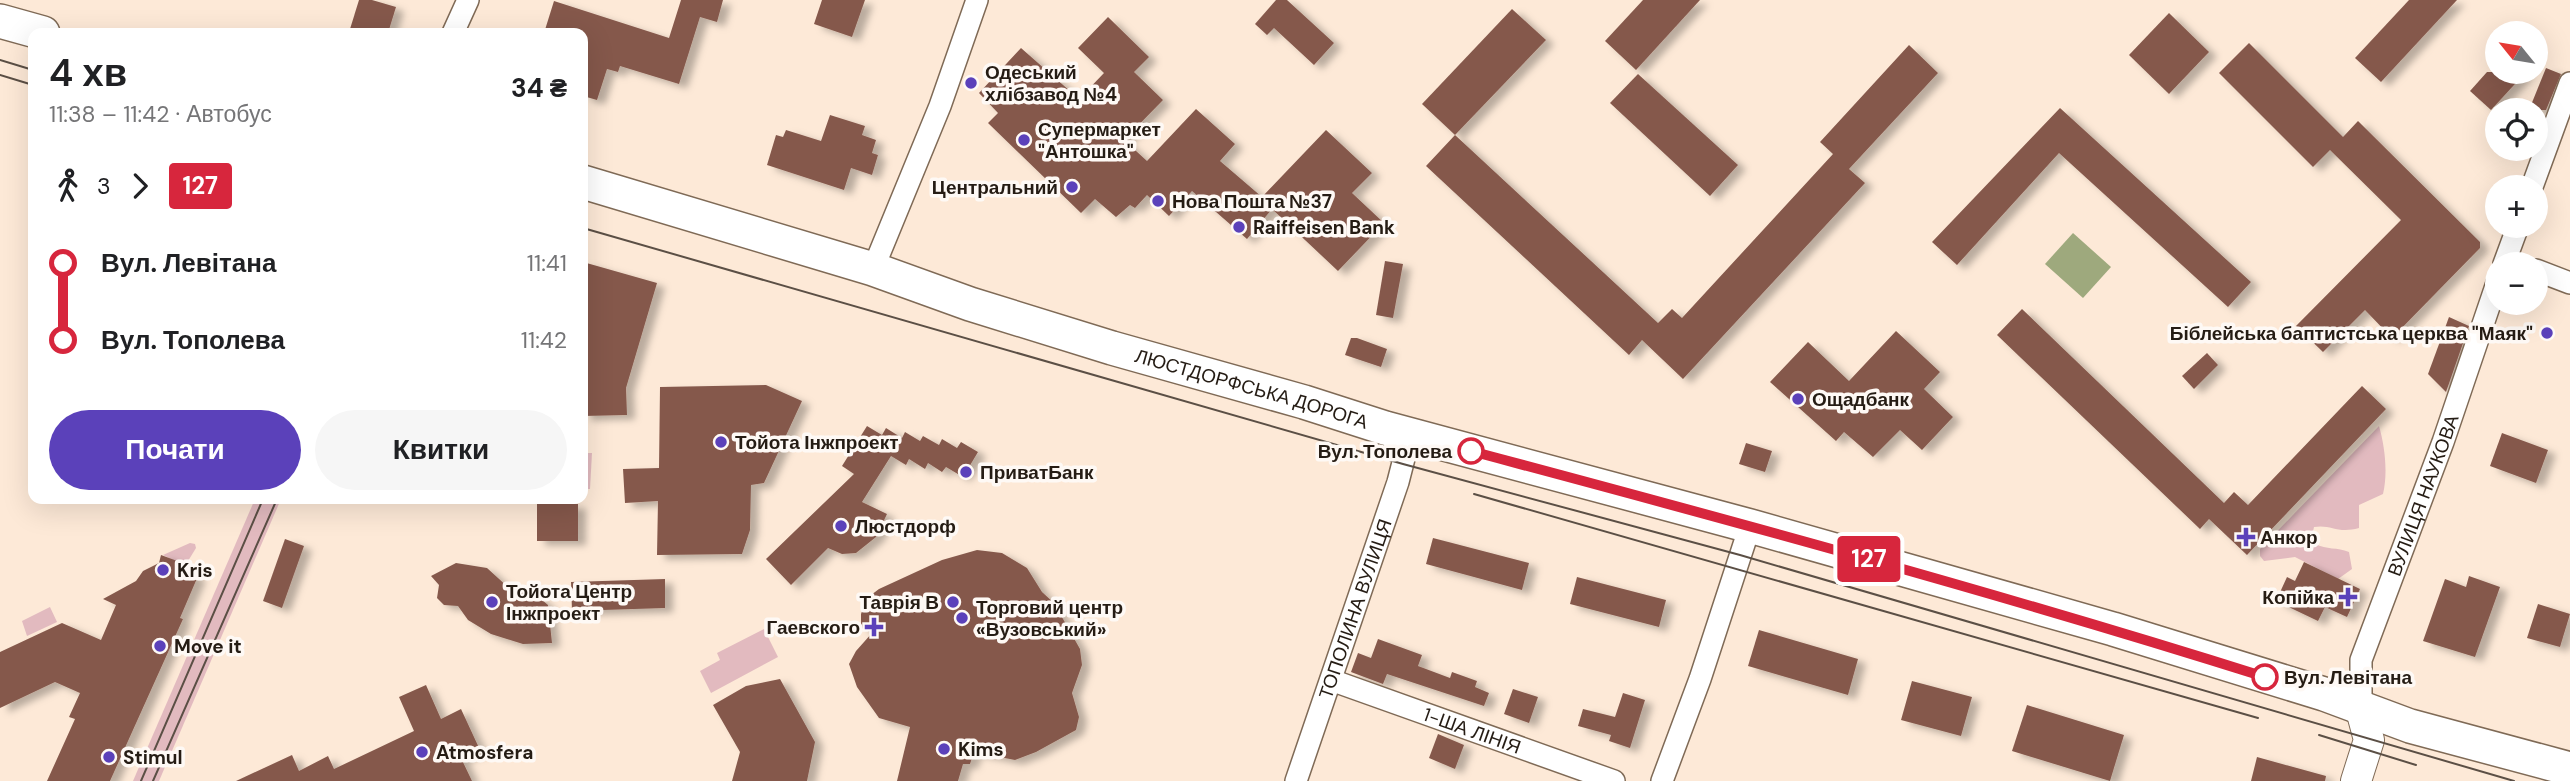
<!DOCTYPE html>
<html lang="uk">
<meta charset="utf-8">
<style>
body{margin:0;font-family:"DM Sans",sans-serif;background:#f6f6f6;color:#202124;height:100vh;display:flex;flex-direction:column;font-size:26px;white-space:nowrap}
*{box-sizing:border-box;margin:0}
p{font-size:23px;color:#757577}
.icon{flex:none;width:38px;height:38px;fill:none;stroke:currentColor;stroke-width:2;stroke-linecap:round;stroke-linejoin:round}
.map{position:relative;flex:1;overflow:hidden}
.details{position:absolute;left:28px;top:28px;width:560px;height:476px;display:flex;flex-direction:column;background:#fff;border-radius:14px;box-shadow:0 7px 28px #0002}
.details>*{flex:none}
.badge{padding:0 14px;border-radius:5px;font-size:24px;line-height:46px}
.needle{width:46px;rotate:300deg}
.fabs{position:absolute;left:2485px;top:21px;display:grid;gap:14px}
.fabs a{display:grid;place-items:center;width:63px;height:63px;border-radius:50%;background:#fff;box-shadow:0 7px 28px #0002;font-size:35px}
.map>.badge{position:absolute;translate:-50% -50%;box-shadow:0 0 0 4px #fff}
.legs{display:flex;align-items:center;gap:10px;height:77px;padding:0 21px;font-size:23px}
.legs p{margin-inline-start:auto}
.overview{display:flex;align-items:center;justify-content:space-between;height:119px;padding:0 21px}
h1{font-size:38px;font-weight:600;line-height:52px}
.primary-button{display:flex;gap:14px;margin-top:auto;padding:14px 21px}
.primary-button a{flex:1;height:80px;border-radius:42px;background:#5b41ba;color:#fff;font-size:28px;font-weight:600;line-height:80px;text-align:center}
.primary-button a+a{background:#f6f6f6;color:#202124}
ul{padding:0 21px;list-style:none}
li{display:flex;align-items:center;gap:24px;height:77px;font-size:26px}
li i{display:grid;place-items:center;width:10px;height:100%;margin:0 9px;background:currentColor}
li i::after{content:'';width:18px;height:18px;margin:-9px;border:5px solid;border-radius:50%;background:#fff}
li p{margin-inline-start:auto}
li:first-child i{background:linear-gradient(#0000 50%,currentColor 0)}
li:last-child i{background:linear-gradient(currentColor 50%,#0000 0)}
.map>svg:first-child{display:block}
.green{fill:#e2babf}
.water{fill:#9ea97d}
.building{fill:#85594c;filter:url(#shadow)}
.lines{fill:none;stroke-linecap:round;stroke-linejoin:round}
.street-casing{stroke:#7f6a56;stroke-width:24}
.secondary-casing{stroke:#7f6a56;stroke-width:32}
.primary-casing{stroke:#7f6a56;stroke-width:36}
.street{stroke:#fff;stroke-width:21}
.secondary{stroke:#fff;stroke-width:30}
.primary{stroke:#fff;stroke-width:33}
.tram{stroke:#5b4f45;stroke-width:2}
.line-1-casing{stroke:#fff;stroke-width:16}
.line-1{stroke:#d7263d;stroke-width:10}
.poi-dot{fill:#5b41ba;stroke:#fef9f5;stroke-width:2.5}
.stop-1-dot{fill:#fff;stroke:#d7263d;stroke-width:3.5}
.labels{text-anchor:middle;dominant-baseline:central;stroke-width:7;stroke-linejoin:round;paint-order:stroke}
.poi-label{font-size:19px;font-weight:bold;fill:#251c14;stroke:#fef9f5;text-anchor:start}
.street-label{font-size:19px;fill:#251c14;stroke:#fef9f5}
.stop-label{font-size:19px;font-weight:bold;fill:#251c14;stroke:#fef9f5;text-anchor:end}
</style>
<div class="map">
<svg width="2570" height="781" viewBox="0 0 2570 781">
<defs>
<filter id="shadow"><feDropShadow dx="8" dy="4.5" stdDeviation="3.5" flood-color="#0004"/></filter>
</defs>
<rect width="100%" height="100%" fill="#fde9d7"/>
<g class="green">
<path d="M2379,426C2385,447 2388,473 2383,494L2359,505V528C2337,534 2331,524 2314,527L2312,536L2315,544C2327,550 2337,547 2349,552L2352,569L2338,579L2295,557L2264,561L2260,556V549Z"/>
<path d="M583,453H592L590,489H583Z"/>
<path d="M255,499H281L159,781H133Z"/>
<path d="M190,543L195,544L196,548L185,566L163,555Z"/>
<path d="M50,607L57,622L27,636L22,621Z"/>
<path d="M764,629L778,657L711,693L700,671L720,660L717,653Z"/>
</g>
<path class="water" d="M2073,233L2111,267L2083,298L2045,264Z"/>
<g class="building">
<path d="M359,0H372L396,7L388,33H364L350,29Z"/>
<path d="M681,0H723L717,22L700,17L679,84L620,66L618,72L607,69L597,100L583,96V33H544L554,1L669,38Z"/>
<path d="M822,0H865L852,37L814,24Z"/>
<path d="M1276,0H1287L1334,43L1314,65L1274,28L1267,35L1255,24Z"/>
<path d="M1643,0H1700L1636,70L1605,41Z"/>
<path d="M2409,0H2457L2381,82L2355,58Z"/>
<path d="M1512,9L1546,40L1455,135L1422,104Z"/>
<path d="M2169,13L2209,52L2169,94L2129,55Z"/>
<path d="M1108,17L1149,57L1134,72L1163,100L1124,140L1147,161L1196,109L1235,144L1220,161L1262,197L1326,130L1372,173L1352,193L1384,223L1338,271L1272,209L1247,239L1192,191L1169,216L1147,195L1135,208L1130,205L1116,217L1095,199L1081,213L988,123L998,113L979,93L1021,48L1079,99L1104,73L1078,48Z"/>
<path d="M2249,43L2343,137L2358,121L2480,242V248L2392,338L2365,310L2323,352L2296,326L2401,220L2330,150L2313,167L2219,73Z"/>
<path d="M1909,45L1938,73L1849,169L1865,183L1683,379L1642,340L1629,355L1426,166L1455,135L1658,323L1672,309L1682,318L1833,154L1820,142Z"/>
<path d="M2546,68L2561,74L2546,110H2529Z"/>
<path d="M2487,72H2526L2491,110L2470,91Z"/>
<path d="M1638,74L1738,165L1710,196L1610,103Z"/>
<path d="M2060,108L2251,282L2228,307L2059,153L1957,265L1932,242Z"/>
<path d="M830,115L865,126L862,135L876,140L872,153L878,155L872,175L851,168L844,190L767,165L776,135L783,137L786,130L821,141Z"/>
<path d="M1385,261L1403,264L1393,318L1376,315Z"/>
<path d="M583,262L657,283L626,388L627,415L583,416Z"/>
<path d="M2022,309L2224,503L2234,492L2248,505L2362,386L2386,409L2247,555L2209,519L2200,529L1997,335Z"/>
<path d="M2449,317L2469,326L2446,392L2428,374Z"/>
<path d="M1896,331L1940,372L1924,389L1953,417L1922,450L1900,430L1873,457L1844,432L1836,441L1770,382L1808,342L1849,381Z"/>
<path d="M1351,338H1357L1387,349L1381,367L1345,355Z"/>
<path d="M2207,353L2218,365L2194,389L2182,376Z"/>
<path d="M766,385L802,401L764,483L751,485L750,530L742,554L657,555L658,501L625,503L623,469L659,468L660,387Z"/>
<path d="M867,426L882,435L886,428L902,438L905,432L920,441L923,436L939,445L942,439L957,448L961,442L978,452L963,477L946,467L942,472L928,463L925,469L909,459L906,465L891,456L862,502L887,514L876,537L856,553L842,554L828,548L791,585L766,559L854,474L842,466Z"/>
<path d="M2502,433L2548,450L2536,483L2490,466Z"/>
<path d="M1746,443L1772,451L1765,472L1739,464Z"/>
<rect x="537" y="504" width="41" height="37"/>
<path d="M1433,538L1529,563L1522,590L1426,564Z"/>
<path d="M285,539L304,546L282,608L263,601Z"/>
<path d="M977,550L1002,553L1027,568L1042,592L1054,603L1080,649L1082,665L1072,693L1079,717L1076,730L1036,752L1015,760L974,752L970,764H963L958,781H897L910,727L879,718L857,687L849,664L856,651L872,633L861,628V614L867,598L879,589L942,560Z"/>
<path d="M161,555L180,562L177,566L198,576L180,618L183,619L110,781H47L75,719L69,717L80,693L55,682L0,708V652L62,623L101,640L116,605L103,599L136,581L143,571L159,563Z"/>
<path d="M2304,562L2360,589L2347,617L2325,607L2318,621L2276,601L2287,577L2295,581Z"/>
<path d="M456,563L487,568L509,588L535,594L548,605L552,643L523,644L491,634L468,620L458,606L444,605L437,598L439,585L431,576Z"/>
<path d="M2469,576L2500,587L2475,657L2423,641L2445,579L2466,587Z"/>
<path d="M1577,577L1666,600L1659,627L1570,604Z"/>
<path d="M665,579V608L572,611L571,582Z"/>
<path d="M2538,604L2570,614L2560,647L2527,638Z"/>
<path d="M1759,630L1858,659L1848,695L1748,666Z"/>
<path d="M1378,639L1422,655L1418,666L1450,678L1452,672L1477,681L1475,687L1489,693L1484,706L1387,674L1383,684L1351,672L1358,653L1371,658Z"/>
<path d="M780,679L815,742L807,781H732L740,752L713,705L746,686Z"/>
<path d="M1912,681L1972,697L1961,736L1901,720Z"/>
<path d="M426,685L441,719L461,709L480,750L461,758L472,781H236L292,755L299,771L328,756L334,769L414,731L399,697Z"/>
<path d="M1513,689L1538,697L1529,723L1504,714Z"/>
<path d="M1623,693L1645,700L1630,748L1609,741L1611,735L1578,726L1583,709L1615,717Z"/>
<path d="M2027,705L2124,735L2110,781L2012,751Z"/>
<path d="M1438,734L1464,745L1455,769L1429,758Z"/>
<path d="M2257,757L2326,776L2325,781H2251Z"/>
</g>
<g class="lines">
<defs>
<g id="street">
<path d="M453,33L468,0"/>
<path d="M2532,187L2570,83"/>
<path d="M2504,264L2518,226"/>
<path d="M873,269L940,106L977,0"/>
<path d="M2536,270L2570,283"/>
<path id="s1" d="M1331,680L1614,781"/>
<path id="s2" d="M2361,710V660L2443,442L2497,283"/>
<path id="s3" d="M1296,781L1398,482L1410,435"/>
<path d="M1662,781L1700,679L1750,526"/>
</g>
<path id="secondary" d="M2356,781L2369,740L2361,710"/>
<g id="primary">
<path d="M0,21L43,33"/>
<path id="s4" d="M583,182L873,269L970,304L1112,348L1304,402L1385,428L1750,526L2113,629L2324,694L2410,726L2570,769"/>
</g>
</defs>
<use href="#street" class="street-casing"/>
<use href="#secondary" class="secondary-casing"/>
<use href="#primary" class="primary-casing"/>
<use href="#street" class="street"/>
<use href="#secondary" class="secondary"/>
<use href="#primary" class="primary"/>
<g class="tram">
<path d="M0,60L33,70"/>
<path d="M0,75L33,85"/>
<path d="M583,228L1403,464L1740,555L2514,781"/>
<path d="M1474,494L2258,718"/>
<path d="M2319,735L2416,765"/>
<path d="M141,781L263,499"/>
<path d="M153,781L277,499"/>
</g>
</g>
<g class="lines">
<defs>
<path id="line-1" d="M1471,451C1737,522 2002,594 2265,677"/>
</defs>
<use href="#line-1" class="line-1-casing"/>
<use href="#line-1" class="line-1"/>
</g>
<g class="poi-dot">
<circle cx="971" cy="83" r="7"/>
<circle cx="1024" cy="140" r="7"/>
<circle cx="1072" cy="187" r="7"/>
<circle cx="1158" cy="201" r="7"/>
<circle cx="1239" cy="227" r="7"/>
<circle cx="2547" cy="333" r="7"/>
<circle cx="1798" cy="399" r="7"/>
<circle cx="721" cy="442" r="7"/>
<circle cx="966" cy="472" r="7"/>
<circle cx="841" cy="526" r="7"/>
<path d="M2242.5 526.5h7v7h7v7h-7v7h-7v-7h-7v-7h7z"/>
<circle cx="163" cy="570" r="7"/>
<path d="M2344.5 586.5h7v7h7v7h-7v7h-7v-7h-7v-7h7z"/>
<circle cx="492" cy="602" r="7"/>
<circle cx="953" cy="602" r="7"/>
<circle cx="962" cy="618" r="7"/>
<path d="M870.5 616.5h7v7h7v7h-7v7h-7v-7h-7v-7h7z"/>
<circle cx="160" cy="646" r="7"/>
<circle cx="944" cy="749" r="7"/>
<circle cx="422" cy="752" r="7"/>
<circle cx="109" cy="757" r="7"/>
</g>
<g class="stop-1-dot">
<circle cx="1471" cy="451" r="12"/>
<circle cx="2265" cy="677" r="12"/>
</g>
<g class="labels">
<g class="poi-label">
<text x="985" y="72">Одеський<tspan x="985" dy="22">хлібзавод №4</tspan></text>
<text x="1038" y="129">Супермаркет<tspan x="1038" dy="22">"Антошка"</tspan></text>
<text x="1058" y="187" text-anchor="end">Центральний</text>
<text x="1172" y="201">Нова Пошта №37</text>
<text x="1253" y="227">Raiffeisen Bank</text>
<text x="2533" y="333" text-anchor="end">Біблейська баптистська церква "Маяк"</text>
<text x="1812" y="399">Ощадбанк</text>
<text x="735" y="442">Тойота Інжпроект</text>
<text x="980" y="472">ПриватБанк</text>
<text x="855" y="526">Люстдорф</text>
<text x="2260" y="537">Анкор</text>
<text x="177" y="570">Kris</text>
<text x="506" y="591">Тойота Центр<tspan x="506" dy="22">Інжпроект</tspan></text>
<text x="2334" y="597" text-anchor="end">Копійка</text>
<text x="939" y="602" text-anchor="end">Таврія В</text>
<text x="976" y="607">Торговий центр<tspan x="976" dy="22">«Вузовський»</tspan></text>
<text x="860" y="627" text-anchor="end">Гаевского</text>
<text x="174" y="646">Move it</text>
<text x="958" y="749">Kims</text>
<text x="436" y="752">Atmosfera</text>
<text x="123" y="757">Stimul</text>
</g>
<g class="street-label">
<text stroke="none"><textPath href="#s4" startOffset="700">ЛЮСТДОРФСЬКА ДОРОГА</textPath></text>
<text stroke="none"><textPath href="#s2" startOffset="226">ВУЛИЦЯ НАУКОВА</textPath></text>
<text stroke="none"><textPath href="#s3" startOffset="182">ТОПОЛИНА ВУЛИЦЯ</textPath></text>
<text stroke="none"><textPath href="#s1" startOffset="150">1-ША ЛІНІЯ</textPath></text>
</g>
<g class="stop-label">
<text x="1452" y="451">Вул. Тополева</text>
<text x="2284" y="677" text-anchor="start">Вул. Левітана</text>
</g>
</g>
</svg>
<div class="fabs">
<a><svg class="needle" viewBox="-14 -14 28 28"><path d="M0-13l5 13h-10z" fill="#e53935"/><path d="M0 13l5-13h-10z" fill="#757577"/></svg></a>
<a><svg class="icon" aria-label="locate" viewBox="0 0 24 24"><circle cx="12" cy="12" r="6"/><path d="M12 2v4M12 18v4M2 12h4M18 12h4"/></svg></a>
<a>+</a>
<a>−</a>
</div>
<b class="badge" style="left:1869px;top:559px;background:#d7263d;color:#fff">127</b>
<section class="details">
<div class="overview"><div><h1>4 хв</h1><p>11:38 – 11:42 · Автобус</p></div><b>34 ₴</b></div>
<div class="legs"><svg class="icon" aria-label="walk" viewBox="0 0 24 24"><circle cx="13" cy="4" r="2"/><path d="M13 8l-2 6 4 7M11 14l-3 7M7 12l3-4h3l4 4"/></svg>3<svg class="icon" aria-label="forward" viewBox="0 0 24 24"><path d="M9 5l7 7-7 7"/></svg><b class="badge" style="background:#d7263d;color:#fff">127</b></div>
<ul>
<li><i style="color:#d7263d"></i><b>Вул. Левітана</b><p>11:41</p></li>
<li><i style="color:#d7263d"></i><b>Вул. Тополева</b><p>11:42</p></li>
</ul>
<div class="primary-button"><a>Почати</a><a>Квитки</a></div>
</section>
</div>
